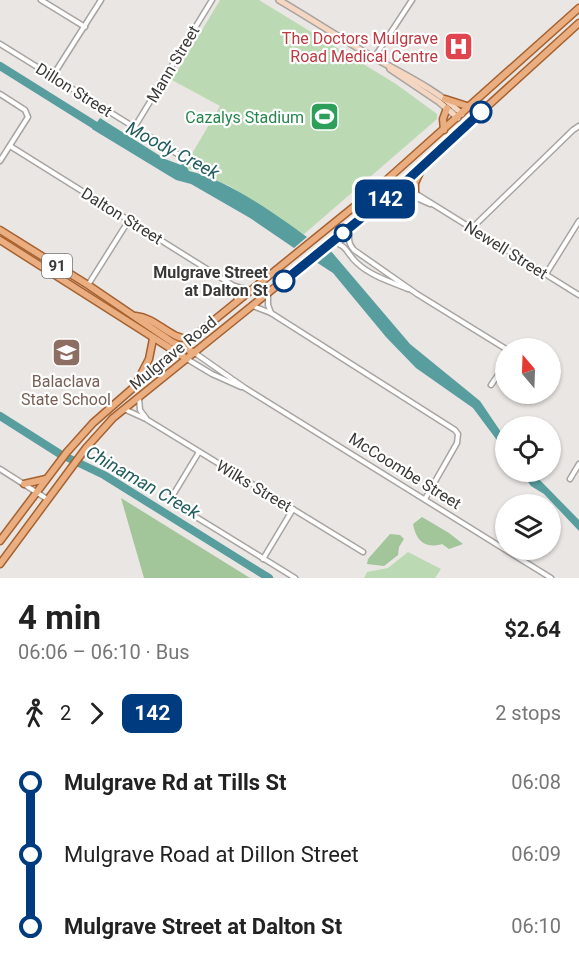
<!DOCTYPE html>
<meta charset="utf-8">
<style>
body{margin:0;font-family:Roboto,sans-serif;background:#f6f6f6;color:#222;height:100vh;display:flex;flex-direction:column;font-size:22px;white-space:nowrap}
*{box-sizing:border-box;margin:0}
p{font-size:20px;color:#767676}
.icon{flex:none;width:33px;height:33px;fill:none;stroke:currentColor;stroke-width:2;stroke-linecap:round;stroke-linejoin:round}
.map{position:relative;height:578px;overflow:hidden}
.panel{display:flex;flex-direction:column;background:#fff;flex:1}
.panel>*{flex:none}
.badge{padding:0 12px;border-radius:9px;font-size:21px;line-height:39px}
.needle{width:39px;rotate:341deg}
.fabs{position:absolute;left:495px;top:338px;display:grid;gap:12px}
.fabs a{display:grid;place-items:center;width:66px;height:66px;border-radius:50%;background:#fff;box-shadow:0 2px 4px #0004;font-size:30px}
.map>.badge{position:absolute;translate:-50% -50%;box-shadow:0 0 0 3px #fff}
.legs{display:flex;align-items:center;gap:9px;height:66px;padding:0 18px;font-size:20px}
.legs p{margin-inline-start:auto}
.overview{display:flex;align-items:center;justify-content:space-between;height:102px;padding:0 18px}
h1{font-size:33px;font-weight:700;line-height:45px}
ul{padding:0 18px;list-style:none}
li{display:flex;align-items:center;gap:21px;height:72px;font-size:22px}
li i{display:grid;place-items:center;width:9px;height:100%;margin:0 8px;background:currentColor}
li i::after{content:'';width:15px;height:15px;margin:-8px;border:4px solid;border-radius:50%;background:#fff}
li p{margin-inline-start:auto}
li:first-child i{background:linear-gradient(#0000 50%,currentColor 0)}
li:last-child i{background:linear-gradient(currentColor 50%,#0000 0)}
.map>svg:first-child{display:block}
.green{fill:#bbdab4}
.forest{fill:#a2c59a}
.water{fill:#589e9f}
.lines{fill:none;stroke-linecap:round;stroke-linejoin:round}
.river{stroke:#589e9f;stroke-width:8}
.street-casing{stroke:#a8a4a1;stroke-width:7}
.secondary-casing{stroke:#a8a4a1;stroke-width:8}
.primary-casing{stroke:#a56230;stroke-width:9}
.street{stroke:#fff;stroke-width:4}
.secondary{stroke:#f5d6c0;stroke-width:5}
.primary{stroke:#ebae80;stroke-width:6}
.line-1-casing{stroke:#fff;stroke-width:14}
.line-1{stroke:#003b80;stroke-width:9}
.stop-1-dot{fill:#fff;stroke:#003b80;stroke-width:3}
.labels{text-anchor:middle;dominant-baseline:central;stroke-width:4.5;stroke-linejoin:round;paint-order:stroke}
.shield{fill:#fff;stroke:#757474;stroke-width:1.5}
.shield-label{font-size:15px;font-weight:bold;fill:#3a3938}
.health-label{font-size:16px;fill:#be3a42;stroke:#fff;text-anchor:end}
.street-label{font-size:16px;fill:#3a3938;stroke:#fff}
.leisure-label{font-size:16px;fill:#27864d;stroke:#fff;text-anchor:end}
.stop-label{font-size:16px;font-weight:bold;fill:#3a3938;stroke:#fff;text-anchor:end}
.education-label{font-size:16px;fill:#785e54;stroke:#fff}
.water-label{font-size:18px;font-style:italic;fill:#215c5d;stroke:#fff}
</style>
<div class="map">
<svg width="579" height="578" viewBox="0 0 579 578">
<rect width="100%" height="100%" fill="#eae6e3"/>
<g class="green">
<path d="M220,0H259L396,84L437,114V119L303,235L230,186L187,168L192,159L190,157L220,106L172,80Z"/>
<path d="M408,552L441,569L435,578H364L367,572L388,568Z"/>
</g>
<g class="forest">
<path d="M121,498L250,578H144Z"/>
<path d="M422,517L449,533L463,544L449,549L442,544C425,549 416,541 413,524Z"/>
<path d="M390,534L400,535L404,539L399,547L398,555L384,566L367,564L368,559Z"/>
</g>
<g class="water">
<path d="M100,118L165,159L181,165L186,161L189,163L187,167L189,171C226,179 276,214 307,237L294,248L250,218L191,184L176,180L92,129Z"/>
<path d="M330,250L410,344L480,401L505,438V451L473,408L416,368L386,337L333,273L316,262Z"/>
<path d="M520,471H531L579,520V531L544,494L531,486Z"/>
</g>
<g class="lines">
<g class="river">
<path d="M0,66L104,131"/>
<path d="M0,416L60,454L104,475L269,578"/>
</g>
<defs>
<g id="street">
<path d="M41,0L85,27"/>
<path d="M0,44L179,155"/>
<path d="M374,58L412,0"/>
<path d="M52,77L101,0"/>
<path d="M0,94L25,110L28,117L0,161"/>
<path d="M134,128L212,0"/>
<path d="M10,146L234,286L251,290"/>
<path d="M402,185L579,295"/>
<path d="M395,192H403L430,204"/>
<path d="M353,226C348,235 347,242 354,250L417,294L506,349"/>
<path d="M471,229L573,130L579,126"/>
<path d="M333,242C347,245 347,254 357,263C371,276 391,282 408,289"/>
<path d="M546,274L579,221"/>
<path d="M88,285L129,220"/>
<path d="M235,286L237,301"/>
<path d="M268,295V305L271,313"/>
<path d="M253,306L271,313L455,430L458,434L457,443L425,499"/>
<path d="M195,353L245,388L551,578"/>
<path d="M187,359L212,374L241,387"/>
<path d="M491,385L498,375L506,373"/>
<path d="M139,398L140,410L146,418"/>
<path d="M124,409L146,419L363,552"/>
<path d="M199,452L173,495L175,504L295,578"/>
<path d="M0,469L47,499"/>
<path d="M570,479L579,464"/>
<path d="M263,559L293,509"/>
</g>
<g id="secondary">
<path d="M279,0C311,19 342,39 373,57C404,75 436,89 462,114"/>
<path d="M390,69L439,102L458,118"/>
</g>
<g id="primary">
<path d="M445,99L470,107"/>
<path d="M444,130L443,119L447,108"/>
<path d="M415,193V183L422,168"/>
<path d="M0,230L88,285L172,342L195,353"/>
<path d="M0,240L187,359"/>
<path d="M136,316C157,318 169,339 190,339"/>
<path d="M138,380L149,359L153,339"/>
<path d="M24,484L46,479"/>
<path d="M0,541L67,452L93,423L165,360L382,184L579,8"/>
<path d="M0,564L86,448L113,418L393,192L579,23"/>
</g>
</defs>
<use href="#street" class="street-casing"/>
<use href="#secondary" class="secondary-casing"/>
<use href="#primary" class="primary-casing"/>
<use href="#street" class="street"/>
<use href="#secondary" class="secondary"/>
<use href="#primary" class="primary"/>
</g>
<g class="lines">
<defs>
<path id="line-1" d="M284,281L402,185L481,112"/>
</defs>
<use href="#line-1" class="line-1-casing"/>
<use href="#line-1" class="line-1"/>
</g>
<defs>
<symbol id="hospital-square" viewBox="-11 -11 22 22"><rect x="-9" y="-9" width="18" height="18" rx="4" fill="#e0444e" stroke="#fff"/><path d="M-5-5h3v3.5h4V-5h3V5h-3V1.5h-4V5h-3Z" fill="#fff"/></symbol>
<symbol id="stadium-square" viewBox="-11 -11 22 22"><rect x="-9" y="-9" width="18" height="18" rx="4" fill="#2e9e5b" stroke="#fff"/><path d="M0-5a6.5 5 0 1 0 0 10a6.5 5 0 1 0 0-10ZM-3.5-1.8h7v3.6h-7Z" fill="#fff"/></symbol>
<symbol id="school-square" viewBox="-11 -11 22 22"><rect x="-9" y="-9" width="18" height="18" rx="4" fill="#8d6e63" stroke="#fff"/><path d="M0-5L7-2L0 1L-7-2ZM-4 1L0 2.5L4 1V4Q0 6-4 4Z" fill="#fff"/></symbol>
</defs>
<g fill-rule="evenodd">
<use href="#hospital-square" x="442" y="30" width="33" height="33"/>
<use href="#stadium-square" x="308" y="100" width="33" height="33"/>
<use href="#school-square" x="50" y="336" width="33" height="33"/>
</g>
<g class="stop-1-dot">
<circle cx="481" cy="112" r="10"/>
<circle cx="343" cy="233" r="8"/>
<circle cx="284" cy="281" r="10"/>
</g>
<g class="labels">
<rect class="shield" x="42" y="254" width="30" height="24" rx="4.5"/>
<g class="shield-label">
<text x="57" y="266">91</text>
</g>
<g class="health-label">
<text x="438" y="38">The Doctors Mulgrave<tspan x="438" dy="18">Road Medical Centre</tspan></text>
</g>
<g class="street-label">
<text transform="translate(173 64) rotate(-59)">Mann Street</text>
<text transform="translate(74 90) rotate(32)">Dillon Street</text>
<text transform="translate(122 216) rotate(32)">Dalton Street</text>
<text transform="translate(506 250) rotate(32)">Newell Street</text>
<text transform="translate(173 353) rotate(-39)">Mulgrave Road</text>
<text transform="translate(405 471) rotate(32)">McCoombe Street</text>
<text transform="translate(254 486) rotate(31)">Wilks Street</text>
</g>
<g class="leisure-label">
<text x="304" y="117">Cazalys Stadium</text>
</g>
<g class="stop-label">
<text x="268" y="272">Mulgrave Street<tspan x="268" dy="18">at Dalton St</tspan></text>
</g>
<g class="education-label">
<text x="66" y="381">Balaclava<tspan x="66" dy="18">State School</tspan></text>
</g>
<g class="water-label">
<text transform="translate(173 150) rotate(28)">Moody Creek</text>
<text transform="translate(143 482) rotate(30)">Chinaman Creek</text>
</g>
</g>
</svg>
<div class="fabs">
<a><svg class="needle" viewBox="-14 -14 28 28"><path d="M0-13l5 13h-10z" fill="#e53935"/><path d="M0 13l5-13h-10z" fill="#767676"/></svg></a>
<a><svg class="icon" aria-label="locate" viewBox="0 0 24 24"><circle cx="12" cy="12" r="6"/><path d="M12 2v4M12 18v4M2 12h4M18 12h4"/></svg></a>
<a><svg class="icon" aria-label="layers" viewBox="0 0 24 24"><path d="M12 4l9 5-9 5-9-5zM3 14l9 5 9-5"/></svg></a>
</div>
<b class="badge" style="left:385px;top:199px;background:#003b80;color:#fff">142</b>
</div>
<section class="panel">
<div class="overview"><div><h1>4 min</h1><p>06:06 – 06:10 · Bus</p></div><b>$2.64</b></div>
<div class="legs"><svg class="icon" aria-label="walk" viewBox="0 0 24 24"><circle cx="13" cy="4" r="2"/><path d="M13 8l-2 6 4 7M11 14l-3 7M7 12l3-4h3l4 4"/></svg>2<svg class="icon" aria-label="forward" viewBox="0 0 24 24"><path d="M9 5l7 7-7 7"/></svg><b class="badge" style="background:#003b80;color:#fff">142</b><p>2 stops</p></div>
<ul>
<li><i style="color:#003b80"></i><b>Mulgrave Rd at Tills St</b><p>06:08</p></li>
<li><i style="color:#003b80"></i><span>Mulgrave Road at Dillon Street</span><p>06:09</p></li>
<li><i style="color:#003b80"></i><b>Mulgrave Street at Dalton St</b><p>06:10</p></li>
</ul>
</section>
